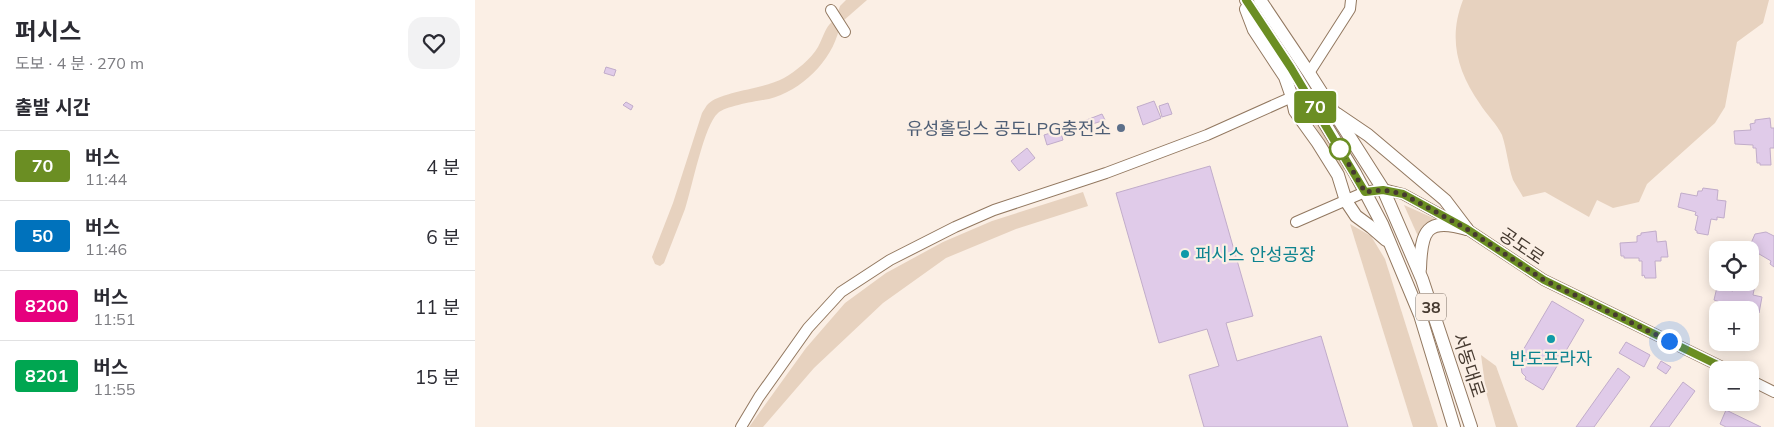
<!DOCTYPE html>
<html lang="ko">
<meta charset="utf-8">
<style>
body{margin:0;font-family:Mulish,"Noto Sans KR",sans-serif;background:#f2f2f3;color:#2b2b33;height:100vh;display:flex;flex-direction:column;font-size:19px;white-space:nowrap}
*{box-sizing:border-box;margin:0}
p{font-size:16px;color:#7c7c81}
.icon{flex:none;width:28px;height:28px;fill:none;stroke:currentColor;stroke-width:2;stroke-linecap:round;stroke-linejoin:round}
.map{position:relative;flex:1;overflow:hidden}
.drawer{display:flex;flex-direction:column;background:#fff;width:475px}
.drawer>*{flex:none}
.badge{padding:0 10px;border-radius:4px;font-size:18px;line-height:32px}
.tools{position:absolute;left:1234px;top:241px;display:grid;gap:10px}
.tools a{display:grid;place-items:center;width:50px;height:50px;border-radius:10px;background:#fff;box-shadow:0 2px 12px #0003;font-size:25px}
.you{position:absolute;width:25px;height:25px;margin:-12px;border:4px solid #fff;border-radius:50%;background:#1a73e8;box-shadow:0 0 0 8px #1a73e833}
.map>.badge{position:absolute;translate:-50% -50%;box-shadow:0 0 0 2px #fff}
h2{padding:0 15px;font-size:19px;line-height:45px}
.round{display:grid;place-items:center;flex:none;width:52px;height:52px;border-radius:15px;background:#f2f2f3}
.summary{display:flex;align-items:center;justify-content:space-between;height:85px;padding:0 15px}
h1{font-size:24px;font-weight:700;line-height:38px}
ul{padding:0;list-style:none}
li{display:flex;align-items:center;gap:15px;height:70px;padding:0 15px;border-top:1px solid #e1e1e2}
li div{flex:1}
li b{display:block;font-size:19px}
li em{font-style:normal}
li .badge{min-width:55px;font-weight:700;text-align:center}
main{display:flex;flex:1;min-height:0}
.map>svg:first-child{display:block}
.green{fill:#e7d2bf}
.building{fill:#e0cbe9;stroke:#c1acca}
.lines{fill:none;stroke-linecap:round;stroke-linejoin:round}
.minor-casing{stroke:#927860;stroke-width:12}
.major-casing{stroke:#927860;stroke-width:14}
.minor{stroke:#fff;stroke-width:10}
.major{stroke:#fff;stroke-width:12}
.line-casing{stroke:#fff;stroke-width:11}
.line{stroke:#6b8e23;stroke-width:8}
.walk{stroke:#463a30;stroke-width:5;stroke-dasharray:0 9}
.service-dot{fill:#5c6f8a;stroke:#fbefe5;stroke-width:2}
.stop-dot{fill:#fff;stroke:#6b8e23;stroke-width:2.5}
.culture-dot{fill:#0f9aa8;stroke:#fbefe5;stroke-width:2}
.labels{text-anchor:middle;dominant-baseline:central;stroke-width:4.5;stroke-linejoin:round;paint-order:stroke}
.shield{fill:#fbefe5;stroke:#7c7066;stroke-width:1}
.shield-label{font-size:16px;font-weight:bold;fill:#463a30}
.service-label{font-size:18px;fill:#4e5e75;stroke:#fbefe5;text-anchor:end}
.street-label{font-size:18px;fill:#463a30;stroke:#fbefe5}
.culture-label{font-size:18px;fill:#0d838f;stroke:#fbefe5;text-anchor:start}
</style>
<main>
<section class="drawer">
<div class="summary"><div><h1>퍼시스</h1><p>도보 · 4 분 · 270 m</p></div><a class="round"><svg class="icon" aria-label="heart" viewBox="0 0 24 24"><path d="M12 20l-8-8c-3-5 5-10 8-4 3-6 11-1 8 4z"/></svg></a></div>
<h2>출발 시간</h2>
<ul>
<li><span class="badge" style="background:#6b8e23;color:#fff">70</span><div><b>버스</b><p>11:44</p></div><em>4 분</em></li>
<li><span class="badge" style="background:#0072bc;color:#fff">50</span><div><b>버스</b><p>11:46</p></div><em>6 분</em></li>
<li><span class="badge" style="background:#e6007e;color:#fff">8200</span><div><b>버스</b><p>11:51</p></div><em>11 분</em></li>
<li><span class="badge" style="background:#00a651;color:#fff">8201</span><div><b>버스</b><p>11:55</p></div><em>15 분</em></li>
</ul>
</section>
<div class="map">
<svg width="1299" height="427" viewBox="0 0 1299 427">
<rect width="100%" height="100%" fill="#fbefe5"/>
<g class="green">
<path d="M371,0H392L368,21L363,12L365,6Z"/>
<path d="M988,0H1294L1288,23L1262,42L1250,107L1240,123L1172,184L1164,202L1138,208L1122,200L1114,217L1070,192L1048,197C1045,191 1041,186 1038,180C1033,166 1032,150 1027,135C1022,124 1011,114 1005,104C982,71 973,38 988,0Z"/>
<path d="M358,21L364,29C357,61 326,91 294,99C282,101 251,106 243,113C229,125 217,188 210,209C203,227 196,245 189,263L185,266L180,264L177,257L198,203L227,113C229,110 231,106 233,104C246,91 290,89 309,78C321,71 336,59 343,47C348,38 350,27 358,21Z"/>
<path d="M828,106L833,109L871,168L867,171Z"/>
<path d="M608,192L613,206L541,229L471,258L408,303L339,368L288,427H274L331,348L370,303L411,273L468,242L517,221Z"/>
<path d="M929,205L965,221L946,243Z"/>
<path d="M875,224L896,236L910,259L963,427H938Z"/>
<path d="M1006,355L1021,366L1043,427H1021L1011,392Z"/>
</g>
<g class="building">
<path d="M131,67L141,70L139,76L129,73Z"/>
<path d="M679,101L686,118L668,125L662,107Z"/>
<path d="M151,102L158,106L156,110L148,105Z"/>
<path d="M693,103L697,114L687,117L684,106Z"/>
<path d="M627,114L630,120L611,126L609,121Z"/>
<path d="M1295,118L1296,128H1299V148H1295L1296,165H1285V163H1282L1281,148H1278V145L1260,144L1259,131L1276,130L1275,124L1280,123V120Z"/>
<path d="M585,130L588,140L572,145L569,135Z"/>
<path d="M552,148L560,158L544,171L536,161Z"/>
<path d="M735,166L778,316L751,323L762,361L846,336L873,427H729L714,375L744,366L732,329L684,343L641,193Z"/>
<path d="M1228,188L1243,190L1242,200L1251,201L1249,218L1242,217V220L1236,219L1233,235L1222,233V231L1220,230L1223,216L1220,215L1221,212L1203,207L1206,193L1222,196L1223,191H1227Z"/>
<path d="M1181,231L1182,242L1191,241L1193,257H1186V261H1180L1181,278H1170L1169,275L1167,276V261H1164V258H1149V256H1146L1145,243L1162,242V236L1166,235V233Z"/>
<path d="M1291,232L1299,236V267L1295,264L1296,261L1274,248L1280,234Z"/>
<path d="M1264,283L1280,285L1278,295L1287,297L1284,313L1278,312L1277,315H1275V310H1255L1256,306L1239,300L1242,287L1258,291L1259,285H1264Z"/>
<path d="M1077,301L1109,320L1068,390L1050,379L1051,377L1047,373L1046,366L1048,360L1044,357Z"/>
<path d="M1151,342L1175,355L1169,367L1144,353Z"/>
<path d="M1186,361L1196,367L1191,374L1182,368Z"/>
<path d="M1143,368L1155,377L1119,427H1101Z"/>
<path d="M1208,382L1220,391L1194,427H1175Z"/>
<path d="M1251,410L1286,427H1251L1245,424Z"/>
</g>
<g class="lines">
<defs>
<g id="minor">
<path d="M356,10L370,32"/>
<path d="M834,73L875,9L876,0"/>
<path d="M821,222L890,192L908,189L928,194L992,229L1069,280L1253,370"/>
<path d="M1275,380L1299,392"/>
<path d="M266,427L284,397L333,328L366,292L415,260L480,227L519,210L631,173L732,135L817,97"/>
</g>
<g id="major">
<path d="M771,0L816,68L880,173L907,224L945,315L979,427"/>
<path d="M785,0L834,73L908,189L947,279L996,427"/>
<path d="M771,9L779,30L810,77L817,97L820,111L843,143L863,175L871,201L881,216L896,227L911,240"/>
<path d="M862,114L893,135L970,200L992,229"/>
<path d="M945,269C946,231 951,217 992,229"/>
</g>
</defs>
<use href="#minor" class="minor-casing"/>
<use href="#major" class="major-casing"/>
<use href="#minor" class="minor"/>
<use href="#major" class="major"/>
</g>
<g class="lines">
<defs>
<path id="line" d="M771,0L816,68L890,192L908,190L928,194L992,229L1069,280L1253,370"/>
</defs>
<use href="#line" class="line-casing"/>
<use href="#line" class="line"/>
<path class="walk" d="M865,149L890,192L908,190L928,194L992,229L1069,280L1194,341"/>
</g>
<circle class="service-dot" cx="646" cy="128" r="5"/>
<circle class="stop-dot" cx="865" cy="149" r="10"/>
<g class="culture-dot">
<circle cx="710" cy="254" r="5"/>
<circle cx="1076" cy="339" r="5"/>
</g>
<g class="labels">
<rect class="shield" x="941" y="293.5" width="30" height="27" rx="4"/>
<g class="shield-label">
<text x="956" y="307">38</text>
</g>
<g class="service-label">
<text x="636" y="128">유성홀딩스 공도LPG충전소</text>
</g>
<g class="street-label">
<text transform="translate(1047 246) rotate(34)">공도로</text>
<text transform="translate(994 365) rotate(72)">서동대로</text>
</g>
<g class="culture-label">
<text x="720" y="254">퍼시스 안성공장</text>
<text x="1076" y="358" text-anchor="middle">반도프라자</text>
</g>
</g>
</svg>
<div class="tools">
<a><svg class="icon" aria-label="locate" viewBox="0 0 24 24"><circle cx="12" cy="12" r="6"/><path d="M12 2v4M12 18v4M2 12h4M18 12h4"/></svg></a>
<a>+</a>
<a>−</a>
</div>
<div class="you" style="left:1194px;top:341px"></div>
<b class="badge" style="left:840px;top:107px;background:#6b8e23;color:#fff">70</b>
</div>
</main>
